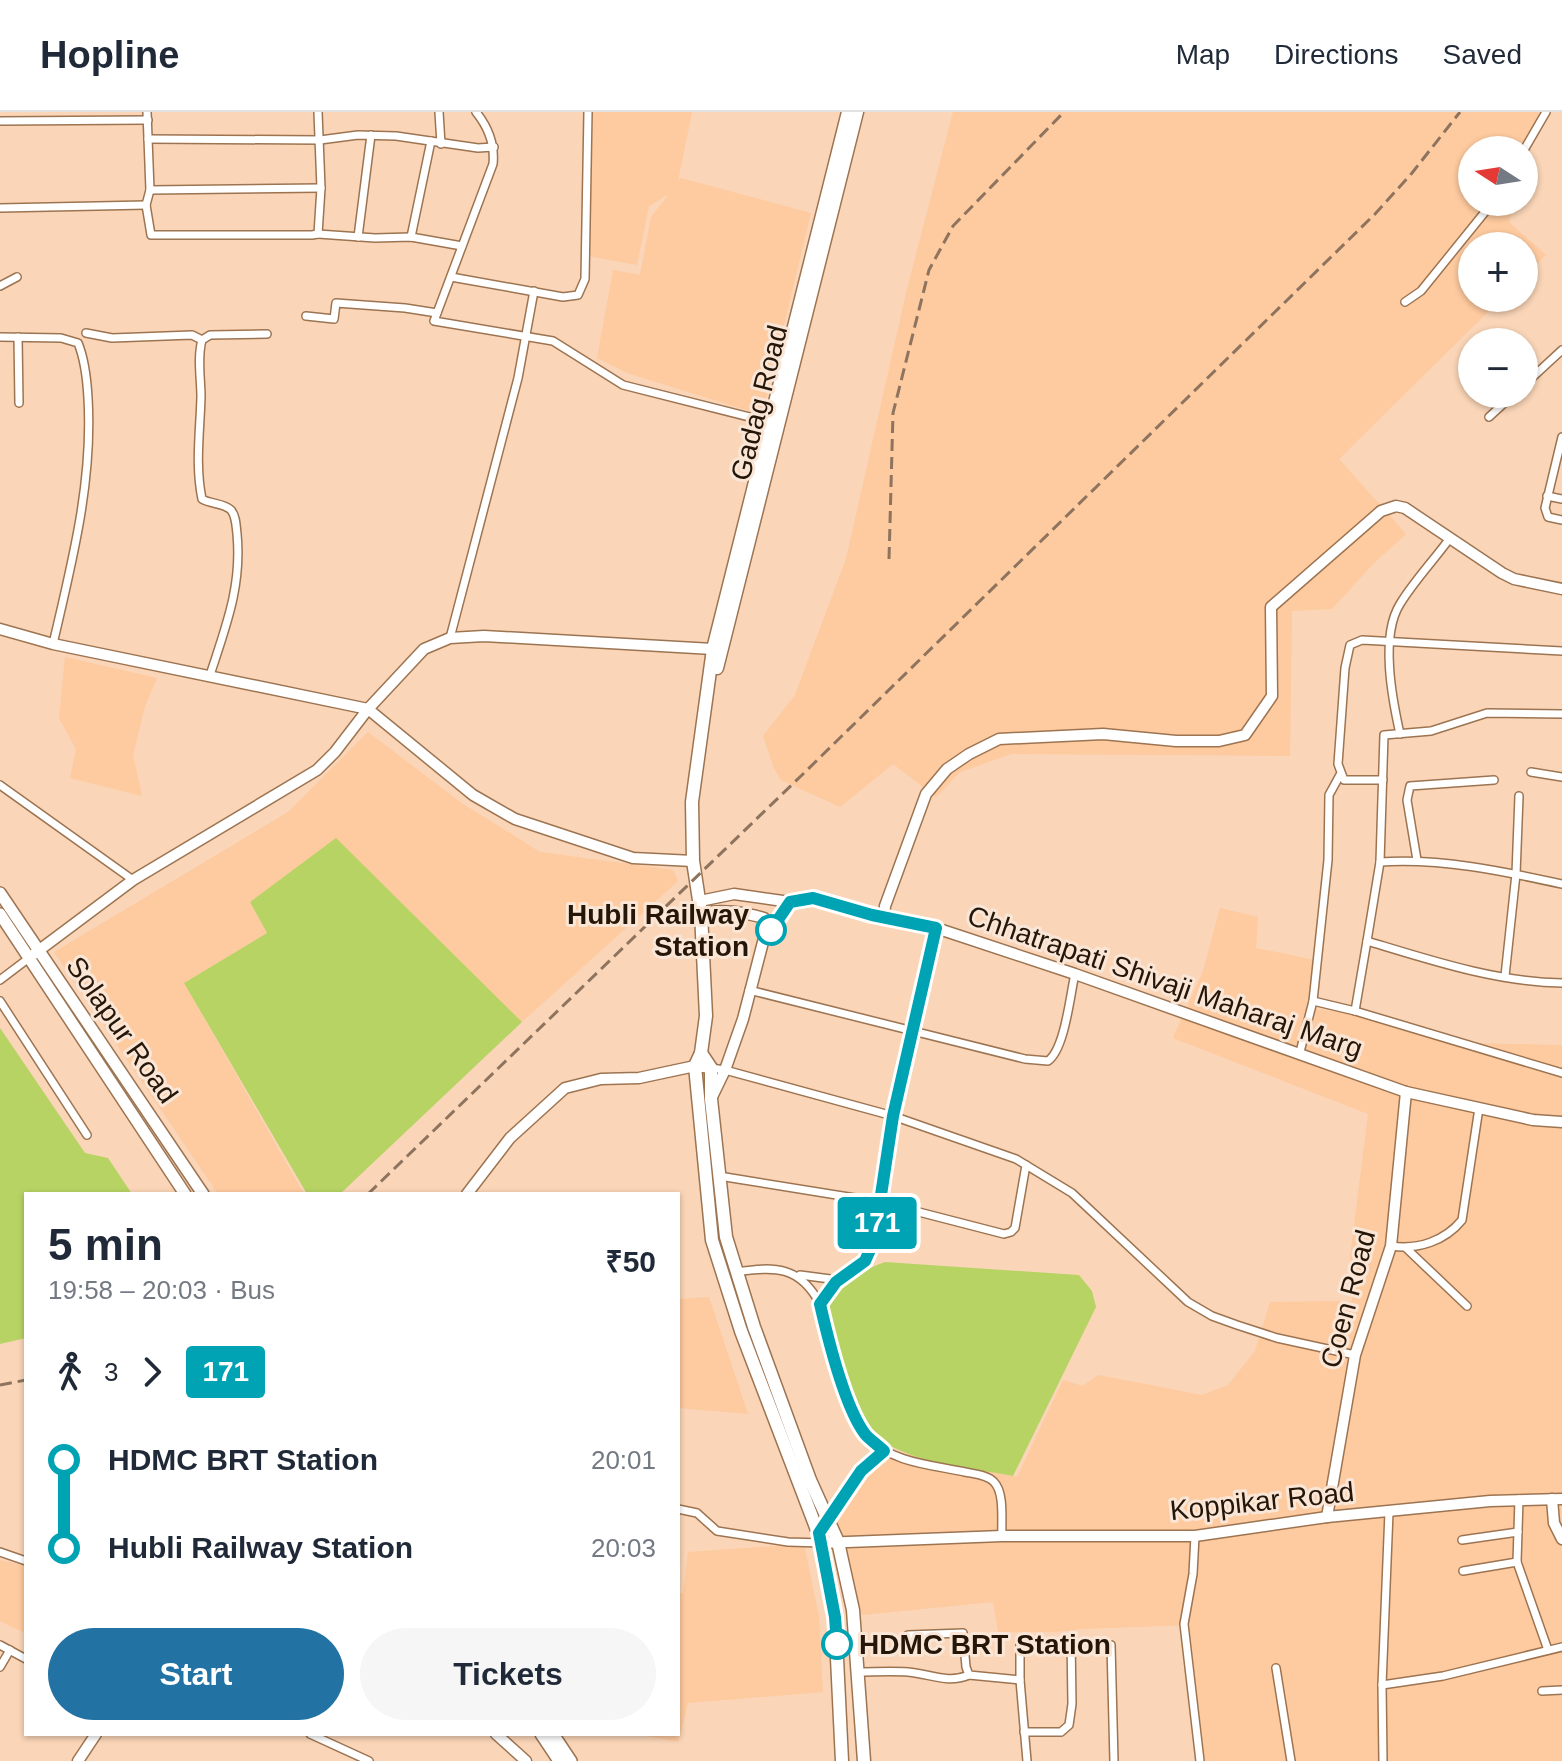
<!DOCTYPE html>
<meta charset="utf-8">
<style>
body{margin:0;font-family:Arial,sans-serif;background:#f6f6f7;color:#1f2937;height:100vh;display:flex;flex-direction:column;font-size:30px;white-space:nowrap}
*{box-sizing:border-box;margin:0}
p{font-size:26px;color:#747a83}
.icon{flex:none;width:44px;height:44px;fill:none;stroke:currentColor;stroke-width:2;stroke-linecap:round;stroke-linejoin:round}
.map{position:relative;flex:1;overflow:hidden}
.side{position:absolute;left:24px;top:1080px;width:656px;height:544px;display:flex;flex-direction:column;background:#fff;border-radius:0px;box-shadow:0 2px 6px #0004}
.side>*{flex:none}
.badge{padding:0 16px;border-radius:6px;font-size:28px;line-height:52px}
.needle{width:52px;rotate:282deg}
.controls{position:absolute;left:1458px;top:24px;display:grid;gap:16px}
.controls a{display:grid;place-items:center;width:80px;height:80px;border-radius:50%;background:#fff;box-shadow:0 2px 6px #0004;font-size:40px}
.map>.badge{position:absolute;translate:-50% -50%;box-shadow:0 0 0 4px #fff}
.legs{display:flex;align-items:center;gap:12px;height:88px;padding:0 24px;font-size:26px}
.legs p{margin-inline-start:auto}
.headline{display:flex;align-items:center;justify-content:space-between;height:136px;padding:0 24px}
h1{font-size:44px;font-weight:700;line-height:60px}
.primary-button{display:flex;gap:16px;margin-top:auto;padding:16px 24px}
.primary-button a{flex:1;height:92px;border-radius:48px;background:#2272a4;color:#fff;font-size:32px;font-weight:700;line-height:92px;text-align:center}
.primary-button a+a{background:#f6f6f7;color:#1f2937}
ul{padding:0 24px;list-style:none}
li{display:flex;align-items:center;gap:28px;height:88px;font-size:30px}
li i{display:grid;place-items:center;width:12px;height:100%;margin:0 10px;background:currentColor}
li i::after{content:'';width:20px;height:20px;margin:-10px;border:6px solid;border-radius:50%;background:#fff}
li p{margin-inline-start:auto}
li:first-child i{background:linear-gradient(#0000 50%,currentColor 0)}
li:last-child i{background:linear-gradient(currentColor 50%,#0000 0)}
header{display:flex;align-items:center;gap:48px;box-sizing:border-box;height:112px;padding:0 40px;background:#fff;border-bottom:2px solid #e0e1e3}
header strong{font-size:38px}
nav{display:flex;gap:44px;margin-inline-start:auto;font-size:28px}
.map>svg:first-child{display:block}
.built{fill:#feca9f}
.green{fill:#b7d364}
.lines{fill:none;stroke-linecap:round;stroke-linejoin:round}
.street-casing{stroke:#9d7451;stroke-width:10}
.secondary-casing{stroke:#9d7451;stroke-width:13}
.primary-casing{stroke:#9d7451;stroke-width:14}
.highway-casing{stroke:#9d7451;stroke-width:15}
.street{stroke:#fff;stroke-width:7}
.secondary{stroke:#fff;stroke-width:10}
.primary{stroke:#fff;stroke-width:11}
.highway{stroke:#fff;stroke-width:12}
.rail{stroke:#8e745e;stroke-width:3;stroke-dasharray:12 6;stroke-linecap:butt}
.line-1-casing{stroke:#fff;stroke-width:18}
.line-1{stroke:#00a3b4;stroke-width:12}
.stop-1-dot{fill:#fff;stroke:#00a3b4;stroke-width:4}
.labels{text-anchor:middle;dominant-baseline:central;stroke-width:6;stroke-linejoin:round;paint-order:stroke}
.street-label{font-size:28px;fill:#261607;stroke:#f9e6d7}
.stop-label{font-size:28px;font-weight:bold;fill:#261607;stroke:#f9e6d7;text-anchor:end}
</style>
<header>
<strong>Hopline</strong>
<nav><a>Map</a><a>Directions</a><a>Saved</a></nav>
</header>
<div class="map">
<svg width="1562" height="1649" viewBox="0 0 1562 1649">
<rect width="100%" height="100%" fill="#fad5b7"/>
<g class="built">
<path d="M593,0H692L678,69L681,66L811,101L762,303L627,261L597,246L613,158L640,163L651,105L669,82L649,94L637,153L588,144Z"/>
<path d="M953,0H1539L1524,54V38H1472V90H1514L1509,110L1546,143L1524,165V134H1472V186H1502L1339,347L1406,422L1373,452L1332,497L1292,499L1290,644L1011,642L960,660L936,685L893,652L840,695L781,668L774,656L763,624L795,583L846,447L907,177Z"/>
<path d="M65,545L157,566L145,594L133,643L142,684L70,666L76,637L59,606Z"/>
<path d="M368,620L463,692L540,740L673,758L678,769L522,910L336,727L250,790L267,821L184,871L304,1082H218L54,840L288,700Z"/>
<path d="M1220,796L1258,805L1256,836L1315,848L1306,895L1393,909L1471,931L1562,933V1649H1205L1189,1513L1082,1517L1054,1520H998L993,1490L862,1503L838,1419L836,1398L863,1363L892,1339L1017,1365L1063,1268L1083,1274L1098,1263L1202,1283L1228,1273L1255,1239L1270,1190L1352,1189L1350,1145L1368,1002L1173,926L1203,859Z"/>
<path d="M709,1185L748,1302L678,1296V1187Z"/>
<path d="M804,1432L819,1505L823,1580L688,1591L678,1630L636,1622H678V1482L683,1481L688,1440Z"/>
<path d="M0,1448L26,1454L25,1521L0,1509Z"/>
</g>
<g class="green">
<path d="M336,726L522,910L340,1082H307L184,871L267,821L250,790Z"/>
<path d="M0,916L85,1041L108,1046L132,1082H26V1226L0,1232Z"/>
<path d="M885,1150L1079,1163L1092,1179L1096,1195L1013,1364C964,1354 895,1352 861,1310L828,1218L826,1194C844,1169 856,1161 885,1150Z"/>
</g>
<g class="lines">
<defs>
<g id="street">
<path d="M147,0L150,78L146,93L151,123H312L318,122L321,76L318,0"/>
<path d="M439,0L441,32"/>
<path d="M476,0C489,16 495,32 493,52L434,209L553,229L623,273L769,310"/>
<path d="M0,9L148,8"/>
<path d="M148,27L320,28L358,23L396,24L478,36L494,35"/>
<path d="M1524,38L1546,0"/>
<path d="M150,78L321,76"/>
<path d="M0,96L146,93"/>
<path d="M318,122L375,126L411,125L462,134"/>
<path d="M358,125L371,23"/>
<path d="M411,125L431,29"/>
<path d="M451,165L563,185L578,183L585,167L588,0"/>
<path d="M0,174L17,165"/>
<path d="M1405,190L1421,179L1493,90"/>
<path d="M306,204L334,207L336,191L405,196L437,201"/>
<path d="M86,221L112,226L192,223L202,228"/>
<path d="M0,225L61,226L78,231C85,248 87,268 88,286C93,370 72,450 53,532"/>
<path d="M18,225L19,291"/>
<path d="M202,228C197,246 201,267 201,285C200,320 195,353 202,387C210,392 224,391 231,398C236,404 236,413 237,422C242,474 226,514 210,563"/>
<path d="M202,228L210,223L267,222"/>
<path d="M1524,273L1562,238"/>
<path d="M1489,305L1514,282"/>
<path d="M1562,325L1545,396L1548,405L1562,408"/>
<path d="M1547,384L1562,387"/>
<path d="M450,526L518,266L534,179"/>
<path d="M1562,602L1487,601L1431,619L1384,623L1380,750L1367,829C1430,848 1496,870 1562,871"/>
<path d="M1400,622C1392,586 1380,524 1400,492C1414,469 1434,448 1450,426"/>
<path d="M1531,660L1562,665"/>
<path d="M1383,668H1344L1338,652L1345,556L1350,533L1362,528L1562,539"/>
<path d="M0,673L133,768"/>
<path d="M1417,748L1407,688L1410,674L1494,668"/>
<path d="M1380,750C1441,746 1502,759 1562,772"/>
<path d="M936,816L893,1004L874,1129L865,1149L836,1170L820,1192C826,1222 848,1304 868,1325C891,1351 933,1353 965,1360C974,1362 988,1363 994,1370C1005,1381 1001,1410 1002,1424"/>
<path d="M1505,864L1516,762L1519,684"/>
<path d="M0,868L29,846"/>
<path d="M749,878L1025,947L1048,949C1065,937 1070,883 1075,862"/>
<path d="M0,889L87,1023"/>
<path d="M1313,889L1355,899L1562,961"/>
<path d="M1355,899L1367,829"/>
<path d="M1300,940L1313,889L1328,748L1329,683L1340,663"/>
<path d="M711,956L725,958L893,1004L1016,1047L1072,1081L1188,1190L1212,1204L1237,1213L1277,1226L1355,1243"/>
<path d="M719,1064L880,1090L1004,1122L1011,1120L1015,1116L1026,1053"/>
<path d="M1391,1134C1418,1138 1445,1129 1462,1108L1479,996"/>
<path d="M1406,1136L1467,1194"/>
<path d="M736,1160C775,1154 800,1154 820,1192"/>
<path d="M800,1163L838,1168"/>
<path d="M1519,1387L1517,1450L1548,1538"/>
<path d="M678,1397L697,1401L717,1419L788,1430L822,1431"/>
<path d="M828,1408L861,1359L884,1339"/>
<path d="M1195,1424L1193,1462L1184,1512L1200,1649"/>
<path d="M1462,1428L1518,1420"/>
<path d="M0,1440L26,1449"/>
<path d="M1463,1459L1517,1450"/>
<path d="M908,1523L963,1521L966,1555L969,1563L1020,1568"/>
<path d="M1020,1532V1568L1027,1649"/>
<path d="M0,1533L26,1547"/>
<path d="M1111,1533L1114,1649"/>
<path d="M0,1555L10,1538"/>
<path d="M1276,1556L1291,1649"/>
<path d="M857,1560C874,1560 891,1559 908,1560C931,1562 947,1572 969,1563"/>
<path d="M1382,1573L1443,1564L1562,1535"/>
<path d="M1542,1579L1562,1578"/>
<path d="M1024,1620H1061L1069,1613L1072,1592L1071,1526"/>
<path d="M310,1622L369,1649"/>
<path d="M1383,1649L1382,1573L1389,1400"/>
</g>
<g id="secondary">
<path d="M0,517L53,532L368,597L473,683L515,707L633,746L693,749"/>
<path d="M700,789L734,782L790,790L813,786L872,803L936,816L1075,862L1406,980L1533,1008L1562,1010"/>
<path d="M701,801C724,797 742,800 764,806L771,818"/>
<path d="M884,805L885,794L926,682L947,657L969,642L999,627L1103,622L1176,629H1219L1245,623L1272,584L1271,495L1381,399L1396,394L1405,396L1502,461L1514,467L1562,477"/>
<path d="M34,842L133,768L317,658L335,640L368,597L424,537L450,526L484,524L713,537"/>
<path d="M711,987L725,958L743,907L763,830L790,790"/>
<path d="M467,1082L510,1026L565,976L601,967L639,966L695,954L711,956"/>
<path d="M1552,1387L1554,1411L1562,1427"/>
<path d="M1327,1405L1355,1243L1391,1134L1406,980"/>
<path d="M822,1431L1002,1424H1195L1327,1405L1490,1389L1562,1387"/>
<path d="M496,1622L526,1649"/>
<path d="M78,1649L96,1622"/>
</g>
<g id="primary">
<path d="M0,781L203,1082"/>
<path d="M0,802L185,1082"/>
<path d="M541,1622L559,1649"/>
<path d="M553,1622L571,1649"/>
</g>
<g id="highway">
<path d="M717,556L857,0"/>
<path d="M701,941L711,956V987L726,1125L754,1215L810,1368L838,1430L853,1498L864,1649"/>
<path d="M842,1649L835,1505L822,1431L741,1219L712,1128L695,954L701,941L706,904L701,801L693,749L692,690L713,537L848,0"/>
</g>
</defs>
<use href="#street" class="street-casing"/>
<use href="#secondary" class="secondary-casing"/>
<use href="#primary" class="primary-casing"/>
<use href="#highway" class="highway-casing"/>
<use href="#street" class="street"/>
<use href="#secondary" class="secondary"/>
<use href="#primary" class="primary"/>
<use href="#highway" class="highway"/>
<g class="rail">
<path d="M889,447L893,301L929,158L953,114L1064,0"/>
<path d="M368,1082L802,663L1375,102L1412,61L1460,0"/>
<path d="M0,1273L26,1268"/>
</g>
</g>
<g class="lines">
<defs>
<path id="line-1" d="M771,818L790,790L813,786L872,803L936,816L893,1004L874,1129L865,1149L836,1170L820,1192C828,1227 844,1294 865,1322C870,1328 878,1333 884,1339L861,1359L819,1421L835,1505L837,1532"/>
</defs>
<use href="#line-1" class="line-1-casing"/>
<use href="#line-1" class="line-1"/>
</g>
<g class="stop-1-dot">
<circle cx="771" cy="818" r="14"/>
<circle cx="837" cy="1532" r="14"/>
</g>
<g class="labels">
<g class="street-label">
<text transform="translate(759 291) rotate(-76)">Gadag Road</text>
<text transform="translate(1165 870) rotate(19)">Chhatrapati Shivaji Maharaj Marg</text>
<text transform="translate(122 918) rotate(55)">Solapur Road</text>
<text transform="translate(1348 1187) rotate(-75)">Coen Road</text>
<text transform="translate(1262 1389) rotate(-6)">Koppikar Road</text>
</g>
<g class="stop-label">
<text x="749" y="802">Hubli Railway<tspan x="749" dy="32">Station</tspan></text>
<text x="859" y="1532" text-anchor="start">HDMC BRT Station</text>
</g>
</g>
</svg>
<div class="controls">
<a><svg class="needle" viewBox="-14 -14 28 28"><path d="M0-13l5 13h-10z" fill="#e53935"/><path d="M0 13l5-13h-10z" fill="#747a83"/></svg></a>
<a>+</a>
<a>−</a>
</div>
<b class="badge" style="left:877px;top:1111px;background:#00a3b4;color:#fff">171</b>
<section class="side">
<div class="headline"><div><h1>5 min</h1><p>19:58 – 20:03 · Bus</p></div><b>₹50</b></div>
<div class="legs"><svg class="icon" aria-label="walk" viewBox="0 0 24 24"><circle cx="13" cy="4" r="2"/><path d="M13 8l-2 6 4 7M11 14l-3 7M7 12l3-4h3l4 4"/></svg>3<svg class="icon" aria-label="forward" viewBox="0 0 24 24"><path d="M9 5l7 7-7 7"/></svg><b class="badge" style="background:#00a3b4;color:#fff">171</b></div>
<ul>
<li><i style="color:#00a3b4"></i><b>HDMC BRT Station</b><p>20:01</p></li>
<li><i style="color:#00a3b4"></i><b>Hubli Railway Station</b><p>20:03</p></li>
</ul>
<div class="primary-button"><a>Start</a><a>Tickets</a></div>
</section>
</div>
